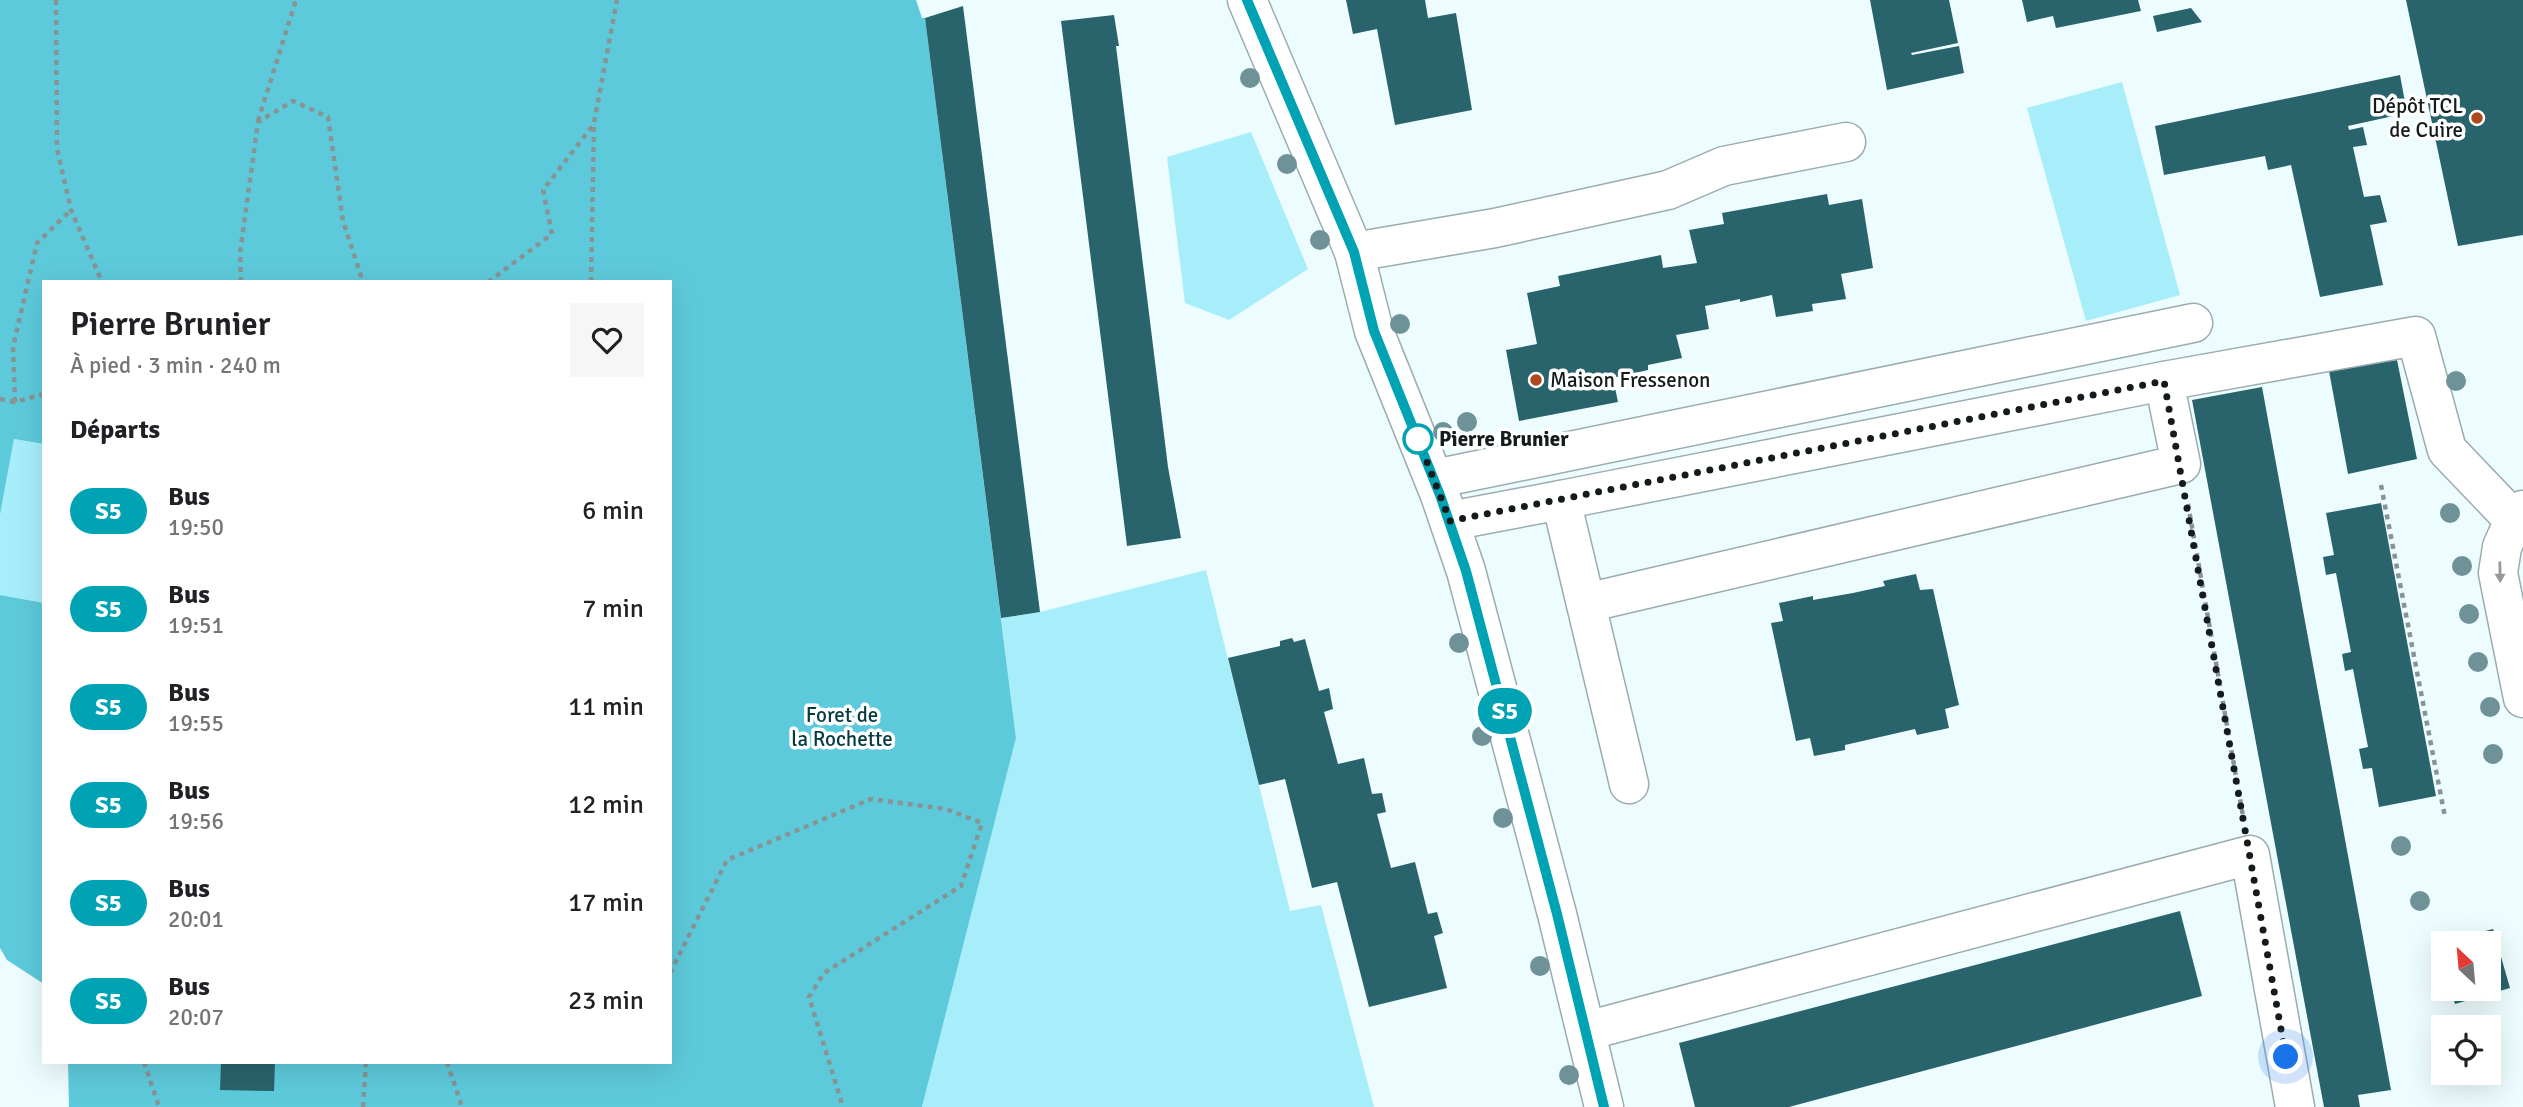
<!DOCTYPE html>
<html lang="fr">
<meta charset="utf-8">
<style>
body{margin:0;font-family:Signika,sans-serif;background:#f6f6f6;color:#202124;height:100vh;display:flex;flex-direction:column;font-size:26px;white-space:nowrap}
*{box-sizing:border-box;margin:0}
p{font-size:23px;color:#757577}
.icon{flex:none;width:38px;height:38px;fill:none;stroke:currentColor;stroke-width:2;stroke-linecap:round;stroke-linejoin:round}
.map{position:relative;flex:1;overflow:hidden}
.side{position:absolute;left:42px;top:280px;width:630px;height:784px;display:flex;flex-direction:column;background:#fff;border-radius:0px;box-shadow:0 7px 28px #0002}
.side>*{flex:none}
.badge{padding:0 14px;border-radius:23px;font-size:24px;line-height:46px}
.needle{width:46px;rotate:334deg}
.buttons{position:absolute;left:2431px;top:931px;display:grid;gap:14px}
.buttons a{display:grid;place-items:center;width:70px;height:70px;border-radius:0px;background:#fff;box-shadow:0 7px 28px #0002;font-size:35px}
.you{position:absolute;width:35px;height:35px;margin:-18px;border:5px solid #fff;border-radius:50%;background:#1a73e8;box-shadow:0 0 0 10px #1a73e833}
.map>.badge{position:absolute;translate:-50% -50%;box-shadow:0 0 0 4px #fff}
h2{padding:0 28px;font-size:26px;line-height:63px}
.round{display:grid;place-items:center;flex:none;width:74px;height:74px;border-radius:0px;background:#f6f6f6}
.summary{display:flex;align-items:center;justify-content:space-between;height:119px;padding:0 28px}
h1{font-size:33px;font-weight:600;line-height:52px}
ul{padding:0;list-style:none}
li{display:flex;align-items:center;gap:21px;height:98px;padding:0 28px}
li div{flex:1}
li b{display:block;font-size:26px}
li em{font-style:normal}
li .badge{min-width:77px;font-weight:700;text-align:center}
.map>svg:first-child{display:block}
.green{fill:#a7eefa}
.forest{fill:#5dcadb}
.building{fill:#29636c}
.lines{fill:none;stroke-linecap:round;stroke-linejoin:round}
.minor-casing{stroke:#9bacaf;stroke-width:41}
.path{stroke:#889394;stroke-width:4.5;stroke-dasharray:5 5;stroke-linecap:butt}
.minor{stroke:#fff;stroke-width:38}
.tree{fill:#6e9297}
.oneway{fill:#969899}
.line-casing{stroke:#fff;stroke-width:16}
.line{stroke:#00a3b4;stroke-width:10}
.walk{stroke:#151b1c;stroke-width:7;stroke-dasharray:0 12.6}
.poi-dot{fill:#ae481f;stroke:#fff;stroke-width:2.5}
.stop-dot{fill:#fff;stroke:#00a3b4;stroke-width:3.5}
.labels{text-anchor:middle;dominant-baseline:central;stroke-width:7;stroke-linejoin:round;paint-order:stroke}
.poi-label{font-size:21px;fill:#151b1c;stroke:#fff;text-anchor:end}
.stop-label{font-size:21px;font-weight:bold;fill:#151b1c;stroke:#fff;text-anchor:start}
.park-label{font-size:21px;fill:#063b43;stroke:#fff}
</style>
<div class="map">
<svg width="2523" height="1107" viewBox="0 0 2523 1107">
<rect width="100%" height="100%" fill="#edfcfe"/>
<g class="green">
<path d="M2122,82L2180,295L2086,321L2027,108Z"/>
<path d="M1251,132L1308,269L1229,320L1185,303L1167,157Z"/>
<path d="M14,439L44,444V603L0,595V515Z"/>
<path d="M1206,570L1290,911L1321,905L1374,1107H922L1016,738L1001,618L1040,612Z"/>
</g>
<g class="forest">
<path d="M0,0H916L922,18H925L1016,738L922,1107H69L68,1062H670V282H44V444L14,439L0,515Z"/>
<path d="M0,595L44,603V984L7,960L0,948Z"/>
</g>
<g class="building">
<path d="M1346,0H1425L1428,18L1456,13L1472,110L1395,125L1377,29L1353,34Z"/>
<path d="M1870,0H1949L1958,43L1911,53L1912,55L1959,46L1964,73L1887,90Z"/>
<path d="M2022,0H2138L2141,11L2056,28L2053,16L2027,22Z"/>
<path d="M2406,0H2523V235L2458,246Z"/>
<path d="M963,6L1040,612L1001,618L925,18Z"/>
<path d="M2191,8L2202,22L2157,32L2153,16Z"/>
<path d="M1114,15L1119,46H1116L1168,467L1181,538L1127,546L1061,21Z"/>
<path d="M2400,75L2407,113L2348,126L2349,130L2363,127L2367,145L2353,147L2364,197L2380,195L2387,222L2370,225L2383,285L2320,297L2291,165L2268,170L2265,156L2164,175L2155,126Z"/>
<path d="M1827,194L1829,205L1862,199L1873,268L1841,274L1846,299L1812,304L1813,311L1776,317L1772,295L1740,302V299L1705,306L1709,329L1676,335L1682,358L1648,365V370L1613,378L1618,402L1519,421L1506,350L1537,344L1527,293L1560,286L1558,276L1661,255L1663,268L1697,263L1689,230L1724,224L1722,213Z"/>
<path d="M2397,360L2417,459L2348,474L2329,371Z"/>
<path d="M2262,387L2391,1090L2358,1095L2360,1107H2324L2192,400Z"/>
<path d="M2381,503L2436,796L2379,807L2372,768L2363,769L2359,749L2368,747L2353,669L2345,671L2342,654L2351,652L2336,573L2326,575L2323,557L2334,555L2326,513Z"/>
<path d="M1916,574L1920,590L1933,589L1959,705L1945,709L1949,728L1917,735L1915,729L1845,745V750L1814,756L1810,738L1796,741L1771,623L1783,621L1779,603L1813,596V600L1853,593L1885,586L1883,581Z"/>
<path d="M1292,638L1294,642L1305,639L1319,691L1329,688L1333,709L1324,712L1338,764L1364,758L1372,794L1382,793L1386,812L1377,814L1391,868L1415,862L1428,914L1437,912L1443,933L1434,936L1447,988L1369,1007L1337,882L1312,888L1285,779L1259,785L1228,658L1280,646V641Z"/>
<path d="M2180,911L2202,996L1789,1107H1695L1679,1043Z"/>
<path d="M2493,929L2510,988L2455,1004L2451,989H2488V943H2443L2442,956L2439,943Z"/>
<path d="M221,1062H275L274,1091L220,1090Z"/>
</g>
<g class="lines">
<defs>
<g id="minor">
<path d="M1247,0L1354,252L1374,331L1440,495L1466,571L1557,914L1604,1107"/>
<path d="M1354,252L1495,228L1668,190L1724,166L1846,142"/>
<path d="M1434,479L2193,323"/>
<path d="M1561,500L2164,381L2416,336L2447,450L2514,520"/>
<path d="M2523,510L2514,520L2502,547L2498,573L2523,698"/>
<path d="M1450,521L1561,500L1629,784"/>
<path d="M1586,603L2181,464L2164,381"/>
<path d="M1586,1031L2250,855L2295,1107"/>
</g>
</defs>
<use href="#minor" class="minor-casing"/>
<g class="path">
<path d="M56,0L57,149L71,210L102,282"/>
<path d="M258,121L296,0"/>
<path d="M241,282L240,253L258,122L293,101L328,117L343,221L363,282"/>
<path d="M488,282L552,234L543,190L594,124"/>
<path d="M591,282L594,123L617,0"/>
<path d="M44,394L15,402L13,347L37,243L71,210"/>
<path d="M0,399L15,402"/>
<path d="M2381,485L2445,817"/>
<path d="M2188,504L2243,816"/>
<path d="M670,973L727,860L871,799L946,809L982,823L961,886L824,973L809,997L843,1107"/>
<path d="M144,1062L159,1107"/>
<path d="M447,1062L462,1107"/>
<path d="M363,1107L366,1062"/>
</g>
<use href="#minor" class="minor"/>
</g>
<g class="tree">
<circle cx="1250" cy="78" r="10"/>
<circle cx="1287" cy="164" r="10"/>
<circle cx="1320" cy="240" r="10"/>
<circle cx="1400" cy="324" r="10"/>
<circle cx="2456" cy="381" r="10"/>
<circle cx="1467" cy="422" r="10"/>
<circle cx="1443" cy="432" r="10"/>
<circle cx="2450" cy="513" r="10"/>
<circle cx="2462" cy="566" r="10"/>
<circle cx="2469" cy="614" r="10"/>
<circle cx="1459" cy="643" r="10"/>
<circle cx="2478" cy="662" r="10"/>
<circle cx="2490" cy="707" r="10"/>
<circle cx="1482" cy="736" r="10"/>
<circle cx="2493" cy="754" r="10"/>
<circle cx="1503" cy="818" r="10"/>
<circle cx="2401" cy="846" r="10"/>
<circle cx="2420" cy="901" r="10"/>
<circle cx="1540" cy="966" r="10"/>
<circle cx="1569" cy="1075" r="10"/>
</g>
<defs><path id="oneway-solid" d="M-6-.8H1V-3.2L6.5 0L1 3.2V.8H-6Z" transform="scale(1.75)"/></defs>
<use class="oneway" href="#oneway-solid" transform="translate(2500 572) rotate(89)"/>
<g class="lines">
<defs>
<path id="line" d="M1247,0L1354,252L1374,331L1440,495L1466,571L1557,914L1604,1107"/>
</defs>
<use href="#line" class="line-casing"/>
<use href="#line" class="line"/>
<path class="walk" d="M1418,439L1450,521L2164,381L2286,1057"/>
</g>
<g class="poi-dot">
<circle cx="2477" cy="118" r="7"/>
<circle cx="1536" cy="380" r="7"/>
</g>
<circle class="stop-dot" cx="1418" cy="439" r="14"/>
<g class="labels">
<g class="poi-label">
<text x="2463" y="106">Dépôt TCL<tspan x="2463" dy="24">de Cuire</tspan></text>
<text x="1550" y="380" text-anchor="start">Maison Fressenon</text>
</g>
<g class="stop-label">
<text x="1439" y="439">Pierre Brunier</text>
</g>
<g class="park-label">
<text x="842" y="715">Foret de<tspan x="842" dy="24">la Rochette</tspan></text>
</g>
</g>
</svg>
<div class="buttons">
<a><svg class="needle" viewBox="-14 -14 28 28"><path d="M0-13l5 13h-10z" fill="#e53935"/><path d="M0 13l5-13h-10z" fill="#757577"/></svg></a>
<a><svg class="icon" aria-label="locate" viewBox="0 0 24 24"><circle cx="12" cy="12" r="6"/><path d="M12 2v4M12 18v4M2 12h4M18 12h4"/></svg></a>
</div>
<div class="you" style="left:2286px;top:1057px"></div>
<b class="badge" style="left:1505px;top:711px;background:#00a3b4;color:#fff">S5</b>
<section class="side">
<div class="summary"><div><h1>Pierre Brunier</h1><p>À pied · 3 min · 240 m</p></div><a class="round"><svg class="icon" aria-label="heart" viewBox="0 0 24 24"><path d="M12 20l-8-8c-3-5 5-10 8-4 3-6 11-1 8 4z"/></svg></a></div>
<h2>Départs</h2>
<ul>
<li><span class="badge" style="background:#00a3b4;color:#fff">S5</span><div><b>Bus</b><p>19:50</p></div><em>6 min</em></li>
<li><span class="badge" style="background:#00a3b4;color:#fff">S5</span><div><b>Bus</b><p>19:51</p></div><em>7 min</em></li>
<li><span class="badge" style="background:#00a3b4;color:#fff">S5</span><div><b>Bus</b><p>19:55</p></div><em>11 min</em></li>
<li><span class="badge" style="background:#00a3b4;color:#fff">S5</span><div><b>Bus</b><p>19:56</p></div><em>12 min</em></li>
<li><span class="badge" style="background:#00a3b4;color:#fff">S5</span><div><b>Bus</b><p>20:01</p></div><em>17 min</em></li>
<li><span class="badge" style="background:#00a3b4;color:#fff">S5</span><div><b>Bus</b><p>20:07</p></div><em>23 min</em></li>
</ul>
</section>
</div>
